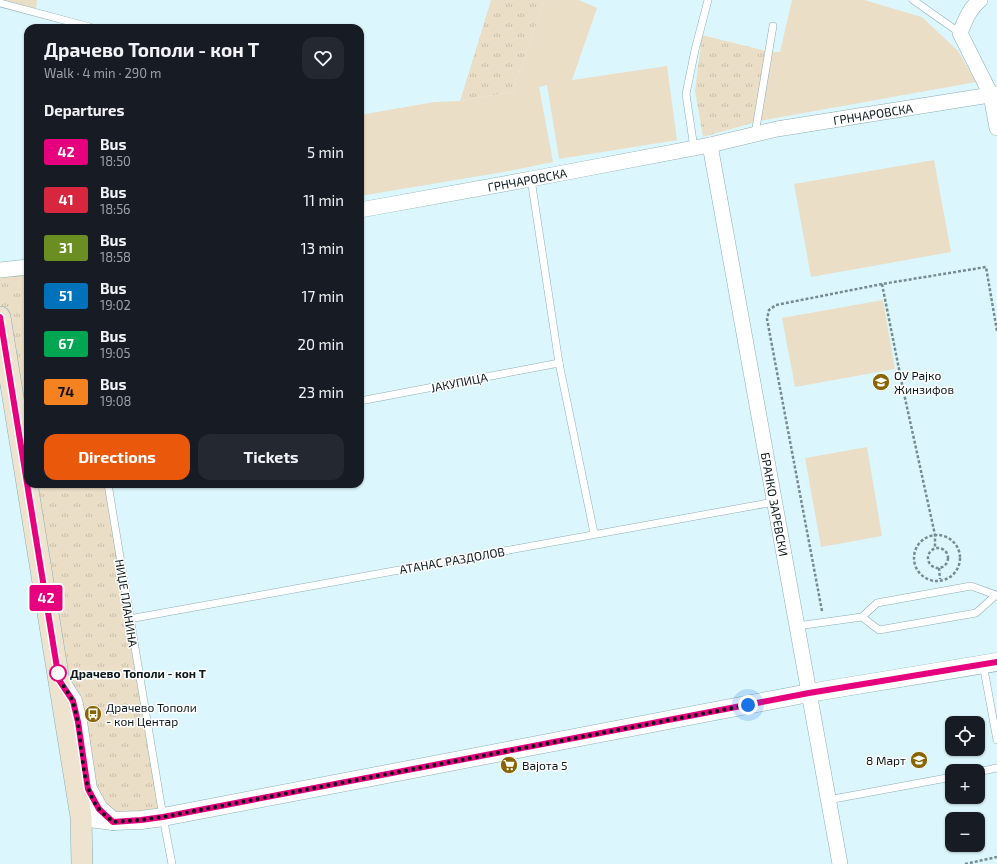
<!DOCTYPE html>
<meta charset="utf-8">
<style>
body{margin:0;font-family:"Exo 2",sans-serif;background:#242831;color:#f1f3f6;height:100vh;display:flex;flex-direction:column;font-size:15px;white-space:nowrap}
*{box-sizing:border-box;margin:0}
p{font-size:13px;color:#9ea1a6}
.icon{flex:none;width:22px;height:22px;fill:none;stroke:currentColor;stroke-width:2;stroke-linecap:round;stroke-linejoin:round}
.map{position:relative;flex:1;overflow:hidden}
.panel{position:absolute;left:24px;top:24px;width:340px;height:464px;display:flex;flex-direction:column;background:#171b24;border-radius:12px;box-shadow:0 1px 3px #0004}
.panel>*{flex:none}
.badge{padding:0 8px;border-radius:3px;font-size:14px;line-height:26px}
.tools{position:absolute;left:945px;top:716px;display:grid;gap:8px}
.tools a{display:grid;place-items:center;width:40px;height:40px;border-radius:8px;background:#171b24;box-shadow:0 1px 3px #0004;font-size:20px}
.you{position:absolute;width:20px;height:20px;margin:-10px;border:3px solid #fff;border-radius:50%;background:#1a73e8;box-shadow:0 0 0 6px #1a73e833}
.map>.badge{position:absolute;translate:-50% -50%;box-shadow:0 0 0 2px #fff}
h2{padding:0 20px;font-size:15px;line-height:36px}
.round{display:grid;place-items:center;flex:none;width:42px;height:42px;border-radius:12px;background:#242831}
.summary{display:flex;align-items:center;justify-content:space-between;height:68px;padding:0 20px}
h1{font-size:19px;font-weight:700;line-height:30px}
.primary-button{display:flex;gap:8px;margin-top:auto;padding:8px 20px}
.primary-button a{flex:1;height:46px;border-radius:12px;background:#ea580c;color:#fff;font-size:16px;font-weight:700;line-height:46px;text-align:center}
.primary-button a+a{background:#242831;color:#f1f3f6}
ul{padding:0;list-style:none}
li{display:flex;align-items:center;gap:12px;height:48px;padding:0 20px}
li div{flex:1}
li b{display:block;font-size:15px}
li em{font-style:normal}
li .badge{min-width:44px;font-weight:700;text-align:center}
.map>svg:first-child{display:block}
.grass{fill:url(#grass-tufts)}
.garden{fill:#ebdec6}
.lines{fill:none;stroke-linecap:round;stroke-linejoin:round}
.service-casing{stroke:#8caeb4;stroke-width:8}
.minor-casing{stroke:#8caeb4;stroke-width:16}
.tertiary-casing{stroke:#8caeb4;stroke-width:19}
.secondary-casing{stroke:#8caeb4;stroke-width:22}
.path{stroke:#768b8f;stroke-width:2.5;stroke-dasharray:3 2;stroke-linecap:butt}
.service{stroke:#fff;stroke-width:7}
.minor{stroke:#fff;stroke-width:15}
.tertiary{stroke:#fff;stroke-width:18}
.secondary{stroke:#eee3ce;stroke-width:21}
.line-casing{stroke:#fff;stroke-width:9}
.line{stroke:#e6007e;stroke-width:6}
.walk{stroke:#0c191c;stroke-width:4;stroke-dasharray:0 7.2}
.stop-dot{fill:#fff;stroke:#e6007e;stroke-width:2}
.labels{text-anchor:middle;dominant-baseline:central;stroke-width:3;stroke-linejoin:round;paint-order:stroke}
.street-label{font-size:12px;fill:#0c191c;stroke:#fefefe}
.poi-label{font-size:12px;fill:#0c191c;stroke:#fefefe;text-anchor:start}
.stop-label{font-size:12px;font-weight:bold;fill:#0c191c;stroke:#fefefe;text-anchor:start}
</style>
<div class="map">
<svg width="997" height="864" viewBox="0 0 997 864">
<defs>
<pattern id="grass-tufts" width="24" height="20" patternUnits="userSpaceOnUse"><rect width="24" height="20" fill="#ebdec6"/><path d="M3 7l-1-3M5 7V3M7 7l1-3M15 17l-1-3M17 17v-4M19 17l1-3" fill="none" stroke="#c8beaa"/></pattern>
</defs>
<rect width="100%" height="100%" fill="#dbf7fd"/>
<g class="grass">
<path d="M491,0H545L512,92L460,101Z"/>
<path d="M702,35L770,52L759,121L703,137L695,91Z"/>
<path d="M28,267V484H108L163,817H81L0,322V270Z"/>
</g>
<g class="garden">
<path d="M0,0H37L36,10Z"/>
<path d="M545,0H579L597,8L572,80L667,66L677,140L559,159L547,85L539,87L553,162L504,172L360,196V115L434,102L460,101L512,92Z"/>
<path d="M792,0H864L922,17L958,51L976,82L759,121L770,52H780Z"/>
<path d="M24,152H28V206L25,205Z"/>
<path d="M934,160L951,252L811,277L794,184Z"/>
<path d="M883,300L895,369L795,387L782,318Z"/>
<path d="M867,447L882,536L821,547L805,458Z"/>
</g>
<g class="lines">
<defs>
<g id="service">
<path d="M913,0L960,33"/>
<path d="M0,3L90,27"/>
<path d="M755,134L773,26"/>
<path d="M694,148L686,94L695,50L708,0"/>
<path d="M531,179L559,363L594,533"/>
<path d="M360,401L559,363"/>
<path d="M108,484L163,817L172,864"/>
<path d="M129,619L774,502"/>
<path d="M797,626L862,617L877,603L971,586L996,595L976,613L879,630L862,617"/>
<path d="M983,664L997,740"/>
<path d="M978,772L997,768"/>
<path d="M828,800L952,777"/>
</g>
<g id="minor">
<path d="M980,0C969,9 965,21 960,33L991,95L997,128"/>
<path id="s1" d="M710,145L840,864"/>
<path id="s2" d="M360,210L531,179L710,145L777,129L997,94"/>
<path d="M0,270L28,267"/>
</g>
<g id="tertiary">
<path d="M60,681L73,701L78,722L88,789L99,809L113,821"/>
<path d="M81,817L113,821L141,820L163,817L809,693L997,662"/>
</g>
<path id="secondary" d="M0,317L81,817L82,864"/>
</defs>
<use href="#service" class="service-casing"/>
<use href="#minor" class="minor-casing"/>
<use href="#tertiary" class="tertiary-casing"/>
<use href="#secondary" class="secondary-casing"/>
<g class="path">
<path d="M882,284L903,389L935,535V548"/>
<circle cx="937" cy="558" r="23"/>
<circle cx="938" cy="558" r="10"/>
<path d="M939,568L940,579"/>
<path d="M822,611L767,319L769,310L776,305L882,284L986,267L997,331"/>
<path d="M965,864L997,857"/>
</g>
<use href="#service" class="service"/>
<use href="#minor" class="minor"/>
<use href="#tertiary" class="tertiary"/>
<use href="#secondary" class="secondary"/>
</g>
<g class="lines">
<defs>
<path id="line" d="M0,317L59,680L73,701L78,722L88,789L99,809L113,822L141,820L163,817L809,693L997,662"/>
</defs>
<use href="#line" class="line-casing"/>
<use href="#line" class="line"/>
<path class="walk" d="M58,673C60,685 70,692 73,703C84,735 78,783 99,809C103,814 109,818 113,822L141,820L163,817L748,705"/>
</g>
<defs>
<symbol id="school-disc" viewBox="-11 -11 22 22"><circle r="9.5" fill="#896402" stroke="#fefefe"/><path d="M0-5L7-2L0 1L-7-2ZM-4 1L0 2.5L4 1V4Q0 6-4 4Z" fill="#fff"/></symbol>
<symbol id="bus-disc" viewBox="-11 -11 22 22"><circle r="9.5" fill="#896402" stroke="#fefefe"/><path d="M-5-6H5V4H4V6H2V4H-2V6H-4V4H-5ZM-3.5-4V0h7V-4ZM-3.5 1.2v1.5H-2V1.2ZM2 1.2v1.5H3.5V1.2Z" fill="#fff"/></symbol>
<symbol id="supermarket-disc" viewBox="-11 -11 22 22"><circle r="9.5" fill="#896402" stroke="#fefefe"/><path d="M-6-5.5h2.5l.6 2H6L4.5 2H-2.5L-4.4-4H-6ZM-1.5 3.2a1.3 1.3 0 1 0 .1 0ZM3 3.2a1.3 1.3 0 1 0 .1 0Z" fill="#fff"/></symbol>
</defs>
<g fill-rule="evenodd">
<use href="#school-disc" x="871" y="372" width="20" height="20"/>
<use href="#bus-disc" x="83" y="704" width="20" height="20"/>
<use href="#school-disc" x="909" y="750" width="20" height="20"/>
<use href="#supermarket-disc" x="499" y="755" width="20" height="20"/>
</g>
<circle class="stop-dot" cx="58" cy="673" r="8"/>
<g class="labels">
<g class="street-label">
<text stroke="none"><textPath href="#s2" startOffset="522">ГРНЧАРОВСКА</textPath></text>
<text stroke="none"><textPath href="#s2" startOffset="170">ГРНЧАРОВСКА</textPath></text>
<text transform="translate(459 382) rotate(-11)">ЈАКУПИЦА</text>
<text stroke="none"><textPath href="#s1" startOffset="365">БРАНКО ЗАРЕВСКИ</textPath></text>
<text transform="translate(452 560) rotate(-10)">АТАНАС РАЗДОЛОВ</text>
<text transform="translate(127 603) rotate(81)">НИЏЕ ПЛАНИНА</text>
</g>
<g class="poi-label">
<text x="894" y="375">ОУ Рајко<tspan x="894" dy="14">Жинзифов</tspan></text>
<text x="106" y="707">Драчево Тополи<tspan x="106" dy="14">- кон Центар</tspan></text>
<text x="906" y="760" text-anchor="end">8 Март</text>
<text x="522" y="765">Вајота 5</text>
</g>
<g class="stop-label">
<text x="70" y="673">Драчево Тополи - кон Т</text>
</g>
</g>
</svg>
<div class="tools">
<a><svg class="icon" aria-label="locate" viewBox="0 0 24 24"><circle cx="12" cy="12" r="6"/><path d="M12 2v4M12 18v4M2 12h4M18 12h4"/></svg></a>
<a>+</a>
<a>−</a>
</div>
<div class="you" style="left:748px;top:705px"></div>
<b class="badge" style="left:46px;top:598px;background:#e6007e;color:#fff">42</b>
<section class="panel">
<div class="summary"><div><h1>Драчево Тополи - кон Т</h1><p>Walk · 4 min · 290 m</p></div><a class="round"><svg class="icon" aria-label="heart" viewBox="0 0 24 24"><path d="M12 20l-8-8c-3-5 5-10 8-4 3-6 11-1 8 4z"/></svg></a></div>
<h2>Departures</h2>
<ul>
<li><span class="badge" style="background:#e6007e;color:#fff">42</span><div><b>Bus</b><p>18:50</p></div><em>5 min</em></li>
<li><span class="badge" style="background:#d7263d;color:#fff">41</span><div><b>Bus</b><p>18:56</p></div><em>11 min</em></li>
<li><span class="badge" style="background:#6b8e23;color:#fff">31</span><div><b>Bus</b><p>18:58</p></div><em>13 min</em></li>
<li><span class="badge" style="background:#0072bc;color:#fff">51</span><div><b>Bus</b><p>19:02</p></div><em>17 min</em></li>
<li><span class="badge" style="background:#00a651;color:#fff">67</span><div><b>Bus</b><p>19:05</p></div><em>20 min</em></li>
<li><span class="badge" style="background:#f58220;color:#111">74</span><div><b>Bus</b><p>19:08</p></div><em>23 min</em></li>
</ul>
<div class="primary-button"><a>Directions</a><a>Tickets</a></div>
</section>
</div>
